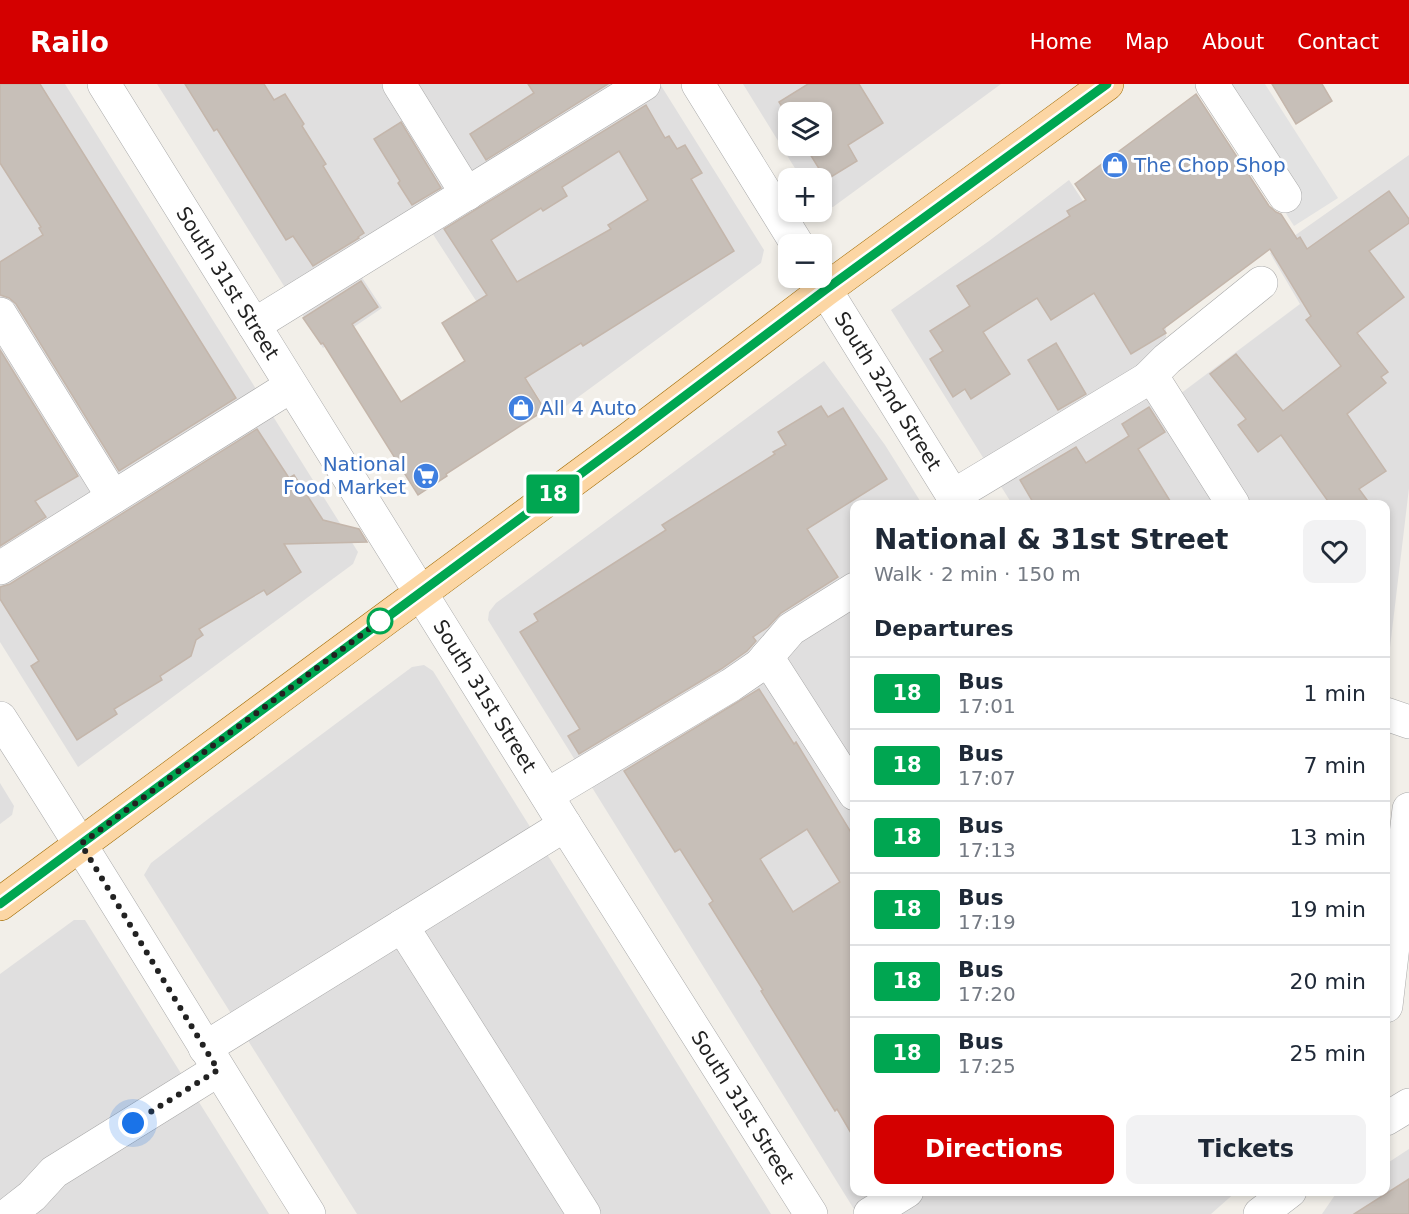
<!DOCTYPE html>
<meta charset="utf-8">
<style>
body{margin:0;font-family:"DejaVu Sans",sans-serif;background:#f2f2f3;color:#1f2937;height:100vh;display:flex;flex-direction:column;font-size:22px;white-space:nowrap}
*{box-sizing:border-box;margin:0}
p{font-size:20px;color:#747a83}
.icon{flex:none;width:33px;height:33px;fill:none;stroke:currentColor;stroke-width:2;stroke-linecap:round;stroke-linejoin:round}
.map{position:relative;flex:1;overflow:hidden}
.sheet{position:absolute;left:850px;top:416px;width:540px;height:696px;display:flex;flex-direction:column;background:#fff;border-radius:12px;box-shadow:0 3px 9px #0003}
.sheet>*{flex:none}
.badge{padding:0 12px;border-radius:4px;font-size:21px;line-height:39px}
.tools{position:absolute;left:778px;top:18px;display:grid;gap:12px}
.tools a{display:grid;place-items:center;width:54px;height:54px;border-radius:12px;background:#fff;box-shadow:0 3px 9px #0003;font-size:30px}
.you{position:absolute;width:30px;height:30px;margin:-15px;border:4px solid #fff;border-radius:50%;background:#1a73e8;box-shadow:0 0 0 9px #1a73e833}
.map>.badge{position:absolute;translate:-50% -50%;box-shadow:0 0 0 3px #fff}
h2{padding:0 24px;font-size:22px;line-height:54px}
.round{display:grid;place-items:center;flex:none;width:63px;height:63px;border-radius:12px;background:#f2f2f3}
.head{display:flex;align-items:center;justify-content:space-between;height:102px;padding:0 24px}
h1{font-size:28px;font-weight:700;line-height:45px}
.action{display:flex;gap:12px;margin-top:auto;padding:12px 24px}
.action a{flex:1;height:69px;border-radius:12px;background:#d40000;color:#fff;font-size:24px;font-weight:700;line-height:69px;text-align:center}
.action a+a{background:#f2f2f3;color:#1f2937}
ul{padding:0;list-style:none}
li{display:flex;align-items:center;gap:18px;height:72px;padding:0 24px;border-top:2px solid #e0e1e3}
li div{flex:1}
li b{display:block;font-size:22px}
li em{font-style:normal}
li .badge{min-width:66px;font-weight:700;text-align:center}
header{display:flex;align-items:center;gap:36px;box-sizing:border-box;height:84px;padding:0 30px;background:#d40000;color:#fff}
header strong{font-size:28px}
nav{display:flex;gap:33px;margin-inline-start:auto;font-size:21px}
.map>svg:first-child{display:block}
.residential{fill:#e0dfdf;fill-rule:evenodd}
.parking{fill:#e2e2e2}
.building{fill:#c7bfb8;stroke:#c4b6ab;stroke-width:1.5;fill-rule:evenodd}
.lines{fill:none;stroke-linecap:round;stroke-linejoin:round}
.minor-casing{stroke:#a9a9a9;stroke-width:34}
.major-casing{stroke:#a06b00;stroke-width:34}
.minor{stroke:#fff;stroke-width:33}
.major{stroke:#fcd6a4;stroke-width:33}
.line-casing{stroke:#fff;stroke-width:14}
.line{stroke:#00a651;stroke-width:9}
.walk{stroke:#222;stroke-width:6;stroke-dasharray:0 10.8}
.stop-dot{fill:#fff;stroke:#00a651;stroke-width:3}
.labels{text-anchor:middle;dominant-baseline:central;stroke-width:6;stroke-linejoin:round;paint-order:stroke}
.shop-label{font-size:20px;fill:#366cbe;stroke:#fff;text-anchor:start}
.street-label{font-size:20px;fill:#222;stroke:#fff}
</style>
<header>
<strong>Railo</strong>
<nav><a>Home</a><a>Map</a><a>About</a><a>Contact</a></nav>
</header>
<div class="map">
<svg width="1409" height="1130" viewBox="0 0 1409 1130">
<rect width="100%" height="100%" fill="#f2efe9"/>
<g class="residential">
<path d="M0,0H65L358,468L353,480L78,683L0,558Z"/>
<path d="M157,0H660L764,166L761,179L551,333L429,144L359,189L382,224L323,264Z"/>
<path d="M743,0H1001L833,123L822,122V94H801ZM789,28H822V62H789Z"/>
<path d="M1409,71V404L1386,597V420H1012L891,226L989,157L1069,96L1166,241V253L1152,276L1180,310L1300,220L1270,169Z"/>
<path d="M824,277L885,361L922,420H855V1107H1237L1211,1130H857L488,536L489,528L496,519Z"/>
<path d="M424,581L433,587L771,1130H357L144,791L151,779L212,732L412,583Z"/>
<path d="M0,699L14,722L12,731L0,740Z"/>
<path d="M74,836H85L269,1130H0V890Z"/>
<path d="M1409,1065V1130H1322L1335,1111L1342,1107H1386V1080Z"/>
</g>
<path class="parking" d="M1222,0H1265L1338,114L1294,142L1209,8Z"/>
<g class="building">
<path d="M0,0H40L236,314L119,387L16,220L9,214L0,211V178L43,151L39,144L41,143L0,79Z"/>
<path d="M185,0H264L274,16L285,10L304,40L302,42L326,80L323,82L364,149L358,153L359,154L313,182L293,152L286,156L217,45L214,47Z"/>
<path d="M528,0H608L486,76L470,50L534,9Z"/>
<path d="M808,0H859L883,39L848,61L857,77L826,96L805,62H822V28H789V34L779,18Z"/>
<path d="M1272,0H1322L1332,17L1296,40Z"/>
<path d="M1196,10L1269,122L1276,128L1281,130L1297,155L1300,153L1307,165L1389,107L1409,135V139L1369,167L1404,213L1357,249L1388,288L1381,293L1386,299L1347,330L1386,387L1359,405L1370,420H1330L1281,351L1258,368L1238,341L1246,335L1210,290L1236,270L1283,327L1341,282L1306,236L1311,232L1270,165L1163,245L1166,249L1131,270L1094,209L1051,236L1037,214L983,248L1010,290L971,315L965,305L953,313L930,275L943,267L930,247L970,222L957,202L1070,132L1067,127L1086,116L1075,100Z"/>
<path d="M646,21L665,54L669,52L677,65L685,61L702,89L691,95L734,167L583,262L581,259L525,294L545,326L446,390L447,392L418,411L323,259L321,260L303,234L361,197L378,223L352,240L401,318L465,277L442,239L487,211L444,145ZM619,67L648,116L608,141L611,145L517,198L491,156L541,124L543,127L567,112L562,103Z"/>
<path d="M401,38L441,104L412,121L398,99L400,97L374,55Z"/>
<path d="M1056,259L1086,310L1058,326L1028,276Z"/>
<path d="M0,266L78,392L35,417L46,433L0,462Z"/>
<path d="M821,322L828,333L843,324L887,395L807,445L838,493L781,529L768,543L753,553L756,557L747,567L721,585L579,670L568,652L580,645L520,548L538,537L534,530L666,446L662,441L775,370L773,368L786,361L778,348Z"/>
<path d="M1149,323L1165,348L1138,365L1172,420H1034L1020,396L1076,363L1086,379L1129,352L1122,340Z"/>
<path d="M257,345L289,394L294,391L323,436L359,445L367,458L284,460L301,488L267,511L264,506L199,545L203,551L196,556L191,572L160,592L162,596L114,625L117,630L77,656L31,582L39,577L0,515V503L10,500Z"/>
<path d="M759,605L794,660L796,658L855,755V1056L837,1025L835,1027L761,907L763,906L709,820L713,817L680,765L675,768L624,687ZM807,745L840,798L793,828L760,775Z"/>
<path d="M1409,1095V1130H1354Z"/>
</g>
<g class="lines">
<defs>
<g id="minor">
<path d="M104,0L565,741L811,1130"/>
<path d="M399,0L467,110"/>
<path d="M698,0L797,160"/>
<path d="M1212,0L1285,112"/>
<path d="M818,194L958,420"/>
<path d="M0,230L113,413"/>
<path d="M254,241L644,0"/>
<path d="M1147,295L1167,275L1261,199"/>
<path d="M953,412L1147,295L1155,297L1233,420"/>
<path d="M0,484L291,302"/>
<path d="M767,573L855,710"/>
<path d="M1386,630L1409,638"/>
<path d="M0,634C106,798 205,965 309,1130"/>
<path d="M547,711L731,601L760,581L791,545L855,505"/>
<path d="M402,842L584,1130"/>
<path d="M1386,922L1409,725"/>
<path d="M205,964L565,741"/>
<path d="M1386,1035L1409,1021"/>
<path d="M9,1130L32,1112L54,1088L218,986"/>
<path d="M870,1130L907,1107"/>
<path d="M1260,1130L1290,1107"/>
</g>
<path id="major" d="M0,820L629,355L825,206L1107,0"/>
</defs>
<use href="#minor" class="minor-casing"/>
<use href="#major" class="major-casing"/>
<use href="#minor" class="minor"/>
<use href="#major" class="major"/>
</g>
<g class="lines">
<defs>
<path id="line" d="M0,820L629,354L825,206L1107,0"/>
</defs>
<use href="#line" class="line-casing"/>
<use href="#line" class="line"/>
<path class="walk" d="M133,1039L218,986L81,760L380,537"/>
</g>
<defs>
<symbol id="shop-disc" viewBox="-11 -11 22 22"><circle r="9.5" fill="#3f7fe0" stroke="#fff"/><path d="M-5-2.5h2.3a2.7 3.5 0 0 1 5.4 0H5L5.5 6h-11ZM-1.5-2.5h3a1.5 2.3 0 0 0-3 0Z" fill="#fff"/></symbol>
<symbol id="supermarket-disc" viewBox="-11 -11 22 22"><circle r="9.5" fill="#3f7fe0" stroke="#fff"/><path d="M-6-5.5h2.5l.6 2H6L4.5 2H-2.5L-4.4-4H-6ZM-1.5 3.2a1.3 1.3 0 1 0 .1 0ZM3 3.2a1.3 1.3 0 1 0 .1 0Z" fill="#fff"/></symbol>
</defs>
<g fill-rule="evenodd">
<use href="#shop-disc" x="1100" y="66" width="30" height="30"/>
<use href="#shop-disc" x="506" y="309" width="30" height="30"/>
<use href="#supermarket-disc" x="411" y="377" width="30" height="30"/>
</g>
<circle class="stop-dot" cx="380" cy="537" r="12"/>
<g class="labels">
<g class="shop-label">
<text x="1134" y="81">The Chop Shop</text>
<text x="540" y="324">All 4 Auto</text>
<text x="406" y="380" text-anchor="end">National<tspan x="406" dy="23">Food Market</tspan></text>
</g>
<g class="street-label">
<text transform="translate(228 199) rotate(58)">South 31st Street</text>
<text transform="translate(888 307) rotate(58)">South 32nd Street</text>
<text transform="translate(485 612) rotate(58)">South 31st Street</text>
<text transform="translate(743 1023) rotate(58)">South 31st Street</text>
</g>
</g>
</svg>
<div class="tools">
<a><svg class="icon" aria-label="layers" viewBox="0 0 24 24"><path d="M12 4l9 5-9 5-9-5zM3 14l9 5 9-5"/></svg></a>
<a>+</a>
<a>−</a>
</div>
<div class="you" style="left:133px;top:1039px"></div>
<b class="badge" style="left:553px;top:410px;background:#00a651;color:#fff">18</b>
<section class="sheet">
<div class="head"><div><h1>National &amp; 31st Street</h1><p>Walk · 2 min · 150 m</p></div><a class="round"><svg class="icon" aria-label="heart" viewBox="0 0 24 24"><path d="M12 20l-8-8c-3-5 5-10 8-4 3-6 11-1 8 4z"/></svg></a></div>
<h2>Departures</h2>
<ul>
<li><span class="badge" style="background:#00a651;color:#fff">18</span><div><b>Bus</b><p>17:01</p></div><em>1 min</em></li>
<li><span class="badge" style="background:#00a651;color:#fff">18</span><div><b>Bus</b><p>17:07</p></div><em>7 min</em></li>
<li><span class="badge" style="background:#00a651;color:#fff">18</span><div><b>Bus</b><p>17:13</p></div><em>13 min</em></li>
<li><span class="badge" style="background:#00a651;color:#fff">18</span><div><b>Bus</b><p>17:19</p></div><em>19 min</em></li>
<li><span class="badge" style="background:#00a651;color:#fff">18</span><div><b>Bus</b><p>17:20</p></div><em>20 min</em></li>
<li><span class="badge" style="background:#00a651;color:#fff">18</span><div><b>Bus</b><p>17:25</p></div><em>25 min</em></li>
</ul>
<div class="action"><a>Directions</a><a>Tickets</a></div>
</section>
</div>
